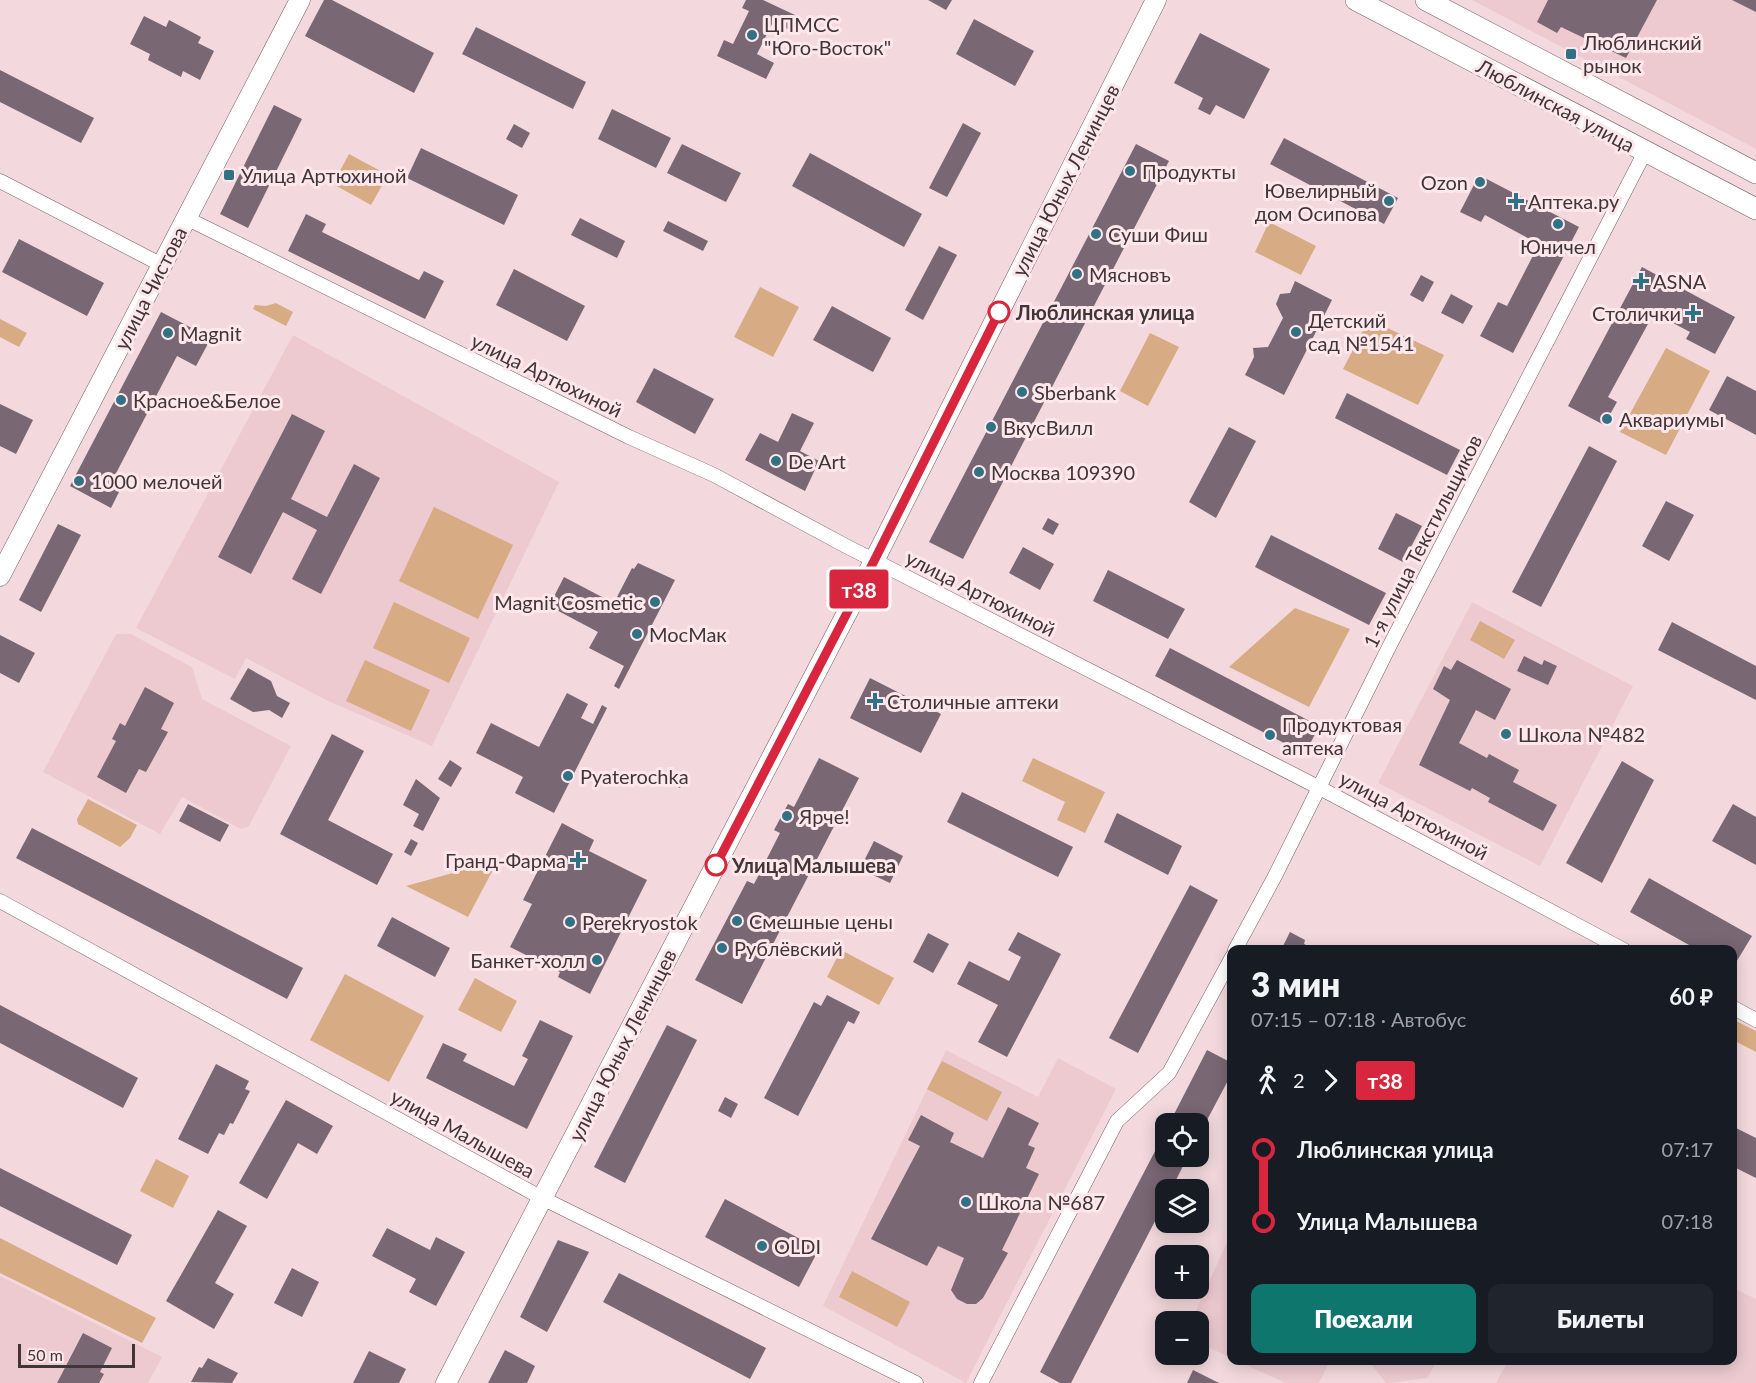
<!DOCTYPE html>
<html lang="ru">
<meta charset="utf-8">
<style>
body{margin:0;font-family:Lato,sans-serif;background:#20242c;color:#f1f3f6;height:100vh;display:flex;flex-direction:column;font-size:22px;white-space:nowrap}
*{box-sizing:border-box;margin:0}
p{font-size:20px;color:#9ea1a6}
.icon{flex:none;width:33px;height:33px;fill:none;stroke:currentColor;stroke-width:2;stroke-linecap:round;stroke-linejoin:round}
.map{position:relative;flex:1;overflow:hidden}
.details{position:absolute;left:1227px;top:945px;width:510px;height:420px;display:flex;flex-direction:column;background:#171b24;border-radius:12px;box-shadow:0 3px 15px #0003}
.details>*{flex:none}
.badge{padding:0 12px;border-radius:4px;font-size:21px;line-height:39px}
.buttons{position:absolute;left:1155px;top:1113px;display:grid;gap:12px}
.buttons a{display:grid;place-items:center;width:54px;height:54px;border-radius:12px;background:#171b24;box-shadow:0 3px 15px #0003;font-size:30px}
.scale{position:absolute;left:18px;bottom:15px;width:117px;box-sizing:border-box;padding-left:6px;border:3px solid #403537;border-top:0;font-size:16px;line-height:21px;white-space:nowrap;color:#403537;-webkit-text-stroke:4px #fde7eb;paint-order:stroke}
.map>.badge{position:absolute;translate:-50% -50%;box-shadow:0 0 0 3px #fff}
.legs{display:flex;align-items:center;gap:9px;height:66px;padding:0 24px;font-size:20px}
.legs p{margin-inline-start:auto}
.head{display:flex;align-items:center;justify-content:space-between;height:102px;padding:0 24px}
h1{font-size:33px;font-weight:800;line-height:45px}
.action{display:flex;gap:12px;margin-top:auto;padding:12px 24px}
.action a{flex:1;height:69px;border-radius:12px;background:#0f766e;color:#fff;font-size:24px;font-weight:800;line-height:69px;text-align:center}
.action a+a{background:#20242c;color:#f1f3f6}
ul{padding:0 24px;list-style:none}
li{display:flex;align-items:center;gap:21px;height:72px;font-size:22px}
li i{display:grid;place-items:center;width:9px;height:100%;margin:0 8px;background:currentColor}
li i::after{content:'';width:15px;height:15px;margin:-8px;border:4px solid;border-radius:50%;background:#171b24}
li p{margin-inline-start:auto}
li:first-child i{background:linear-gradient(#0000 50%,currentColor 0)}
li:last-child i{background:linear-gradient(currentColor 50%,#0000 0)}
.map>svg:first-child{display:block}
.built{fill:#eccad0}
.green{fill:#d7ab83}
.building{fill:#796774}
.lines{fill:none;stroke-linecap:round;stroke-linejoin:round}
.street-casing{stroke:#745e62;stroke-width:15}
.secondary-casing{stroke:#745e62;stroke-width:21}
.primary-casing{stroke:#745e62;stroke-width:22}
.street{stroke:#fff;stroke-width:14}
.secondary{stroke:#fff;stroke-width:20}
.primary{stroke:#fff;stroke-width:21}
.line-1-casing{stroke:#fff;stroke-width:14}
.line-1{stroke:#d7263d;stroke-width:9}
.poi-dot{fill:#307184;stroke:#fde7eb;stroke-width:2}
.stop-1-dot{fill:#fff;stroke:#d7263d;stroke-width:3}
.labels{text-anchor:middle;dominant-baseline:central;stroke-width:6;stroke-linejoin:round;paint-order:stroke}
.poi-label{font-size:20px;fill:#403537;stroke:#fde7eb;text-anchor:start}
.street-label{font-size:20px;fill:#403537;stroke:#fde7eb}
.stop-label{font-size:20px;font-weight:bold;fill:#403537;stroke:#fde7eb;text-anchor:start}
</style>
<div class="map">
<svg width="1756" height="1383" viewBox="0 0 1756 1383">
<rect width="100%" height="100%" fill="#f3d9dd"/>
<g class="built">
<path d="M1472,0H1756V149Z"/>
<path d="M293,335L559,482L432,746L328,701L246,658L235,679L136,628Z"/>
<path d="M1472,602L1633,686L1540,866L1378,783Z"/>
<path d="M116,634H131L192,667L202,699L291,746L249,826L241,829L182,797L160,834L43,772Z"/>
<path d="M946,1050L1038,1097L1058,1058L1116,1089L966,1383L823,1306Z"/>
<path d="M1231,1234V1358L1199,1343L1198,1322L1191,1321Z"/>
<path d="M0,1276L162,1357L148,1383H0Z"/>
<path d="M1733,1288L1756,1299V1383H1496L1508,1361L1732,1360Z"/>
<path d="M1237,1361H1330L1319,1383H1286Z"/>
<path d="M1369,1361H1437L1427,1378L1390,1383H1386Z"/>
</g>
<g class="green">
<path d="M349,154L388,175L371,205L333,184Z"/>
<path d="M1269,222L1316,246L1301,275L1255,252Z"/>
<path d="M760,287L799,307L773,357L734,337Z"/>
<path d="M276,303L293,312L286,326L253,309L255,305L266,306Z"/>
<path d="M0,319L27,333L19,347L0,337Z"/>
<path d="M1369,319L1444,355L1418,405L1343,369Z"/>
<path d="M1150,333L1179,347L1148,406L1120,391Z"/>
<path d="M1666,348L1710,371L1666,455L1620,432Z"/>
<path d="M434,507L513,545L478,619L399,581Z"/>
<path d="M394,602L470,638L449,683L373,648Z"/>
<path d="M1295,608L1350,629L1309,707L1229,667Z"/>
<path d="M1480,621L1515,640L1504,659L1470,640Z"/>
<path d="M365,660L430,690L411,731L346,701Z"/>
<path d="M1033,758L1105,792L1085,833L1057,820L1065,802L1022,781Z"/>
<path d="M88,799L137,825L130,838L120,847L78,824L77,819Z"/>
<path d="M489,863L495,866L468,917L406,886Z"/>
<path d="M841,950L894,978L879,1005L827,977Z"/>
<path d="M345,974L424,1016L389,1082L310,1040Z"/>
<path d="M475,978L517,1001L501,1032L458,1010Z"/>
<path d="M1736,1021L1756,1031V1052L1733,1040V1027Z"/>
<path d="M942,1061L1002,1092L987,1121L927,1089Z"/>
<path d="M156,1159L189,1176L173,1208L140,1191Z"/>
<path d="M0,1238L156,1318L142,1343L0,1273Z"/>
<path d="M852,1271L910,1302L897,1327L839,1297Z"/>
</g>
<g class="building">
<path d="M324,0H332L434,53L414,93L305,36Z"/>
<path d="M746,0H763L797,16L790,30L773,22L757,54L774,63L766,79L717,56L724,40L733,44L749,11L742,8Z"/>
<path d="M928,0H952L946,10Z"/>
<path d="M1548,0H1657L1626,58L1561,27L1557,33L1537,22Z"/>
<path d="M1732,0H1756V12Z"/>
<path d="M144,16L166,27L169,20L201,37L198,43L214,51L200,80L183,71L181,77L148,60L150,54L130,44Z"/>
<path d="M974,19L1034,51L1015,86L956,54Z"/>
<path d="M476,27L586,82L573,109L462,54Z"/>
<path d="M1200,33L1270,69L1244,119L1216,105L1210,115L1198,109L1203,98L1174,83Z"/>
<path d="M0,70L94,118L81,143L0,102Z"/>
<path d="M274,105L302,119L248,228L220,214Z"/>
<path d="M612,109L671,138L656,168L598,139Z"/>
<path d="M963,123L981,133L947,197L929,188Z"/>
<path d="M514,124L530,133L522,148L506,139Z"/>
<path d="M1284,138L1398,198L1384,224L1270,164Z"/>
<path d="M682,144L741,173L726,202L667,173Z"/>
<path d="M1136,144L1169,161L963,559L929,542Z"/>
<path d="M421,148L518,195L504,225L407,178Z"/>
<path d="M810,153L922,214L904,247L792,186Z"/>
<path d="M1479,175L1579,227L1513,353L1480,336L1498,302L1507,306L1539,244L1485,215L1481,222L1460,212Z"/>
<path d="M306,214L326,224L322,232L419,280L424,271L444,281L425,319L288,251Z"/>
<path d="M580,218L625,241L617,258L571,235Z"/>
<path d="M668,221L708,241L703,251L663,231Z"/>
<path d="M19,239L104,283L87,316L2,272Z"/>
<path d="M939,246L957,255L923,320L905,310Z"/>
<path d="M1642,267L1735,317L1715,354L1686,339L1690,332L1654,313L1608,397L1617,402L1604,425L1568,406Z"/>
<path d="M514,269L585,306L567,341L496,305Z"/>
<path d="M1421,275L1434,282L1423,302L1410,295Z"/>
<path d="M1295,281L1332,300L1284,395L1245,375L1254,357L1253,348L1268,347L1283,318L1276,304L1280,294L1290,293Z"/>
<path d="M1451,294L1473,306L1463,324L1441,313Z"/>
<path d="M832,306L891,338L873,372L813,340Z"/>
<path d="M161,312L211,338L196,366L177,356L112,481L122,486L111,508L70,486Z"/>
<path d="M654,368L714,399L695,434L636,402Z"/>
<path d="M1727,376L1756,391V435L1709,410Z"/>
<path d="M1347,393L1460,450L1447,475L1335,418Z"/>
<path d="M0,404L33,420L16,454L0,446Z"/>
<path d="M792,413L814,423L800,451L819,461L805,491L745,460L760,433L778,442Z"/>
<path d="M292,414L325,431L291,499L327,517L354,464L380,478L321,594L292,579L317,530L283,512L251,574L218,557Z"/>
<path d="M1229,427L1256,441L1216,518L1189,502Z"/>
<path d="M1589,446L1617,461L1541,607L1512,592Z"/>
<path d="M1666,501L1694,515L1669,561L1642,546Z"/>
<path d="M1396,513L1422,526L1403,562L1378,549Z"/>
<path d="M1048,518L1059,524L1053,535L1042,529Z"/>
<path d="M58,524L81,535L41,612L19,600Z"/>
<path d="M1271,535L1386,593L1369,625L1255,567Z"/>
<path d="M1023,547L1054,564L1040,590L1009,573Z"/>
<path d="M638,563L675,580L619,689L614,686L624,666L589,648L598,632L549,606L564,577L619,606L622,600L617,597L632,568L634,569Z"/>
<path d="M1108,570L1185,609L1168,639L1093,601Z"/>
<path d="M1672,622L1756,666V700L1658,650Z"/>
<path d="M0,635L35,653L19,683L0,673Z"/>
<path d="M1170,648L1319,726L1305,754L1155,676Z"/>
<path d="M1524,656L1542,665L1544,660L1557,666L1548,685L1517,671Z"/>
<path d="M1457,660L1511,689L1495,720L1476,710L1459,743L1487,758L1489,754L1519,770L1513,782L1557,805L1543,831L1488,802L1490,798L1472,788L1470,791L1419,765L1450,700L1433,689L1444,666L1451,670Z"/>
<path d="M248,668L271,681L277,696L290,703L282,718L269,710L253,712L230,699Z"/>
<path d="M870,678L941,714L921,753L850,718Z"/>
<path d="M145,687L174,703L161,729L168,732L146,772L139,769L126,793L97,777L116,741L112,739L120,723L125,726Z"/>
<path d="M567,693L588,704L581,718L593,724L602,705L607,708L554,813L515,793L523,777L476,753L491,723L539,747Z"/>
<path d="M332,734L364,751L328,820L393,854L377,885L280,834Z"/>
<path d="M819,758L859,778L742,1004L695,980L747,881L754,884L780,833L774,830L788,804L794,807Z"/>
<path d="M450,760L462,768L451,787L438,779Z"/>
<path d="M1622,761L1654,780L1602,883L1566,863Z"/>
<path d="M673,772L685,778L680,788L668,782Z"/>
<path d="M416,779L440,798L423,831L413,826L419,814L403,805Z"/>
<path d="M962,792L1073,847L1058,877L947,822Z"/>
<path d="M188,804L229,825L220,842L179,821Z"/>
<path d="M1733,804L1756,817V865L1712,841Z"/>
<path d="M1117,813L1182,846L1168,875L1104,842Z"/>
<path d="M562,823L594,840L589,851L647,880L590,994L558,977L560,972L510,947L532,904L523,900Z"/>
<path d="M32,828L303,968L287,999L16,858Z"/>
<path d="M411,839L418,843L411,856L404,852Z"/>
<path d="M874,841L903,856L890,883L860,869Z"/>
<path d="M1649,878L1752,936L1732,969V950H1698L1630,912Z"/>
<path d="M1190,885L1218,900L1138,1053L1109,1038Z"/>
<path d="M392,917L450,948L435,977L377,946Z"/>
<path d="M1018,932L1061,954L1007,1057L978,1042L998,1005L957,984L969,961L1009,981L1021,957L1008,950Z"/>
<path d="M1290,932L1305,940L1304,944L1315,949L1317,946L1324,950H1281Z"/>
<path d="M928,933L949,944L933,973L913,962Z"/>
<path d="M827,995L860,1012L854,1024L848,1021L798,1116L764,1098L814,1002L821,1006Z"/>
<path d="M0,1005L138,1078L123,1108L0,1043Z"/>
<path d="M540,1020L573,1036L527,1129L426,1078L443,1043L467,1054L463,1061L514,1086L528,1059L522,1056Z"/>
<path d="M667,1025L697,1040L625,1183L594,1167Z"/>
<path d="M1207,1050L1232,1063V1073L1198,1137V1124H1169Z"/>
<path d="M216,1064L249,1081L245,1089L250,1091L233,1124L230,1123L224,1135L219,1133L208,1154L178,1139Z"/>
<path d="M725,1097L738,1104L731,1118L718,1111Z"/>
<path d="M286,1100L333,1126L317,1154L298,1143L267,1199L239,1183Z"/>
<path d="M1008,1107L1039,1123L1028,1145L1035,1148L1026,1168L1039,1174L1002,1250L1008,1253L983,1298L976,1304H967L957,1299L951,1290L964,1258L938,1246L927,1266L871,1239L920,1146L908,1140L921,1115L954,1133L950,1142L983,1158Z"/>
<path d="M1732,1126L1756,1138V1178L1732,1166Z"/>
<path d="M1166,1130V1156H1188L1171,1190H1166V1200L1071,1383H1060L1040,1372Z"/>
<path d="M0,1168L132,1235L117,1265L0,1206Z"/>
<path d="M725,1199L819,1249L799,1287L705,1237Z"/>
<path d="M218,1210L247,1226L215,1283L234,1294L214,1329L166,1301Z"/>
<path d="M387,1228L430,1250L436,1237L465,1252L436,1306L409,1292L416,1279L372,1256Z"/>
<path d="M558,1240L589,1252L547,1332L520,1317Z"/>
<path d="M292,1268L319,1282L302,1317L274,1303Z"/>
<path d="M619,1273L766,1348L750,1379L603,1302Z"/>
<path d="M83,1333L112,1348L100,1372L104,1374L99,1383H57Z"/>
<path d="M505,1350L535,1366L527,1383H488Z"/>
<path d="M369,1351L406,1369L399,1383H353Z"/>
<path d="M208,1358L238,1373L232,1383L191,1382L199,1367L202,1368Z"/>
<path d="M1193,1370L1219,1383H1187Z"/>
</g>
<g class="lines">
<defs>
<g id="street">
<path d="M0,181L162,265"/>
<path d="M186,218L629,437L714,475L844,545L1318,787L1624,950"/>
<path d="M0,901L542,1198L916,1383"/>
<path d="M1235,950L1275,876L1390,645L1645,152"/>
<path d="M1732,1007L1756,1020"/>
<path d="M981,1383L1117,1121L1169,1073L1232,957"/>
</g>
<g id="secondary">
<path d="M0,576L300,0"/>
<path d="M446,1383L874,561L1156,0"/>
</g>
<g id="primary">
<path d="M1356,0L1756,209"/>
<path d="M1426,0L1756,173"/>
</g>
</defs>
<use href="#street" class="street-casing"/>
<use href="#secondary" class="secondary-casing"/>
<use href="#primary" class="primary-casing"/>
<use href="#street" class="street"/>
<use href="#secondary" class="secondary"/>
<use href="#primary" class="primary"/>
</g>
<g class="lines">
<defs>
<path id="line-1" d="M716,865L874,561L999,312"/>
</defs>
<use href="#line-1" class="line-1-casing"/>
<use href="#line-1" class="line-1"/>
</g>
<g class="poi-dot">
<circle cx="752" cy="35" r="6"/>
<rect x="1565" y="48" width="12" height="12" rx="3"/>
<circle cx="1130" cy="171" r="6"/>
<rect x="223" y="169" width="12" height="12" rx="3"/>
<circle cx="1480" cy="182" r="6"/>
<circle cx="1389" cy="201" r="6"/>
<path d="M1513 192h6v6h6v6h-6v6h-6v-6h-6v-6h6z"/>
<circle cx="1558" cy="224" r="6"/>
<circle cx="1096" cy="234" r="6"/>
<circle cx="1077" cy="274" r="6"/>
<path d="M1638 272h6v6h6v6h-6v6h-6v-6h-6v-6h6z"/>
<path d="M1690 304h6v6h6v6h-6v6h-6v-6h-6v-6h6z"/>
<circle cx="1296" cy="332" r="6"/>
<circle cx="168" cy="333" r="6"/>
<circle cx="1022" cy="392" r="6"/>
<circle cx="121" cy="400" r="6"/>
<circle cx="1607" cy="419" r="6"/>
<circle cx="991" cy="427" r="6"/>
<circle cx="776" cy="461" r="6"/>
<circle cx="979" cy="472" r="6"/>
<circle cx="79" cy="481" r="6"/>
<circle cx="655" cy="602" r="6"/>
<circle cx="637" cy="634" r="6"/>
<path d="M872 692h6v6h6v6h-6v6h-6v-6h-6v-6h6z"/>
<circle cx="1506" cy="734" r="6"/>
<circle cx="1270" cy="735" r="6"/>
<circle cx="568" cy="776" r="6"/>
<circle cx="787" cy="816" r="6"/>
<path d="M575 851h6v6h6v6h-6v6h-6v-6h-6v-6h6z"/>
<circle cx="737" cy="921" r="6"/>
<circle cx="570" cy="922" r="6"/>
<circle cx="722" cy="948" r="6"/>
<circle cx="597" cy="960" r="6"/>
<circle cx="966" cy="1202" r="6"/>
<circle cx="762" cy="1246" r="6"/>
</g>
<g class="stop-1-dot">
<circle cx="999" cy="312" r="10"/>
<circle cx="716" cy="865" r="10"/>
</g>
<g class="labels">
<g class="poi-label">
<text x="764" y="24">ЦПМСС<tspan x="764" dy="23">"Юго-Восток"</tspan></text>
<text x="1583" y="42">Люблинский<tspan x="1583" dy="23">рынок</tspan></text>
<text x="1142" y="171">Продукты</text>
<text x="241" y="175">Улица Артюхиной</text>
<text x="1468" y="182" text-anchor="end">Ozon</text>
<text x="1377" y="190" text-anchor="end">Ювелирный<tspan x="1377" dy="23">дом Осипова</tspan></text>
<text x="1528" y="201">Аптека.ру</text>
<text x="1108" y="234">Суши Фиш</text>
<text x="1558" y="246" text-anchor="middle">Юничел</text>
<text x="1089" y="274">Мясновъ</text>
<text x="1653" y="281">ASNA</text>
<text x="1681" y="313" text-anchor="end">Столички</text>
<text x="1308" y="320">Детский<tspan x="1308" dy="23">сад №1541</tspan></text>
<text x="180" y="333">Magnit</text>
<text x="1034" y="392">Sberbank</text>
<text x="133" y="400">Красное&amp;Белое</text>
<text x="1619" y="419">Аквариумы</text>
<text x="1003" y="427">ВкусВилл</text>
<text x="788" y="461">De Art</text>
<text x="991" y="472">Москва 109390</text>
<text x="91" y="481">1000 мелочей</text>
<text x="643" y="602" text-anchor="end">Magnit Cosmetic</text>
<text x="649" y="634">МосМак</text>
<text x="887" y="701">Столичные аптеки</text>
<text x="1282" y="724">Продуктовая<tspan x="1282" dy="23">аптека</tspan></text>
<text x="1518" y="734">Школа №482</text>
<text x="580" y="776">Pyaterochka</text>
<text x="799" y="816">Ярче!</text>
<text x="566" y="860" text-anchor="end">Гранд-Фарма</text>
<text x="749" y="921">Смешные цены</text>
<text x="582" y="922">Perekryostok</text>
<text x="734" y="948">Рублёвский</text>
<text x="585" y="960" text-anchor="end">Банкет-холл</text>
<text x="978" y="1202">Школа №687</text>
<text x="774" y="1246">OLDI</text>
</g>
<g class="street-label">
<text transform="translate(1556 105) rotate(28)">Люблинская улица</text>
<text transform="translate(1065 180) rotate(-63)">улица Юных Ленинцев</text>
<text transform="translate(150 288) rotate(-63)">улица Чистова</text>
<text transform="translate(547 375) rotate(26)">улица Артюхиной</text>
<text transform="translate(1422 541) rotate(-63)">1-я улица Текстильщиков</text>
<text transform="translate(981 593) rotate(27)">улица Артюхиной</text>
<text transform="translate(1414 815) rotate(28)">улица Артюхиной</text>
<text transform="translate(622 1045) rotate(-63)">улица Юных Ленинцев</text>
<text transform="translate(463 1133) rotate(29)">улица Малышева</text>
</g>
<g class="stop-label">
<text x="1016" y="312">Люблинская улица</text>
<text x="732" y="865">Улица Малышева</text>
</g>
</g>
</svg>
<div class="buttons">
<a><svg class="icon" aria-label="locate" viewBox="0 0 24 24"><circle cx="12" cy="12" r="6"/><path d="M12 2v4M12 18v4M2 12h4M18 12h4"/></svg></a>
<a><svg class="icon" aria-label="layers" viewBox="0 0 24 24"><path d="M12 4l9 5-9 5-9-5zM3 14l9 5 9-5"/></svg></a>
<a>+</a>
<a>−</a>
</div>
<div class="scale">50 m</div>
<b class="badge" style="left:859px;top:589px;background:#d7263d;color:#fff">т38</b>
<section class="details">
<div class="head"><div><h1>3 мин</h1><p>07:15 – 07:18 · Автобус</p></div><b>60 ₽</b></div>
<div class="legs"><svg class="icon" aria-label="walk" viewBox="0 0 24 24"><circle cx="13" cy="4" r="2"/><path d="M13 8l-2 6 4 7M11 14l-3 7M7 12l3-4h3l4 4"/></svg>2<svg class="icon" aria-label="forward" viewBox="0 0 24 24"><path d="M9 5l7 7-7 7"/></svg><b class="badge" style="background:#d7263d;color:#fff">т38</b></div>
<ul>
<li><i style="color:#d7263d"></i><b>Люблинская улица</b><p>07:17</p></li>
<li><i style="color:#d7263d"></i><b>Улица Малышева</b><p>07:18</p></li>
</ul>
<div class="action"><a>Поехали</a><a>Билеты</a></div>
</section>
</div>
